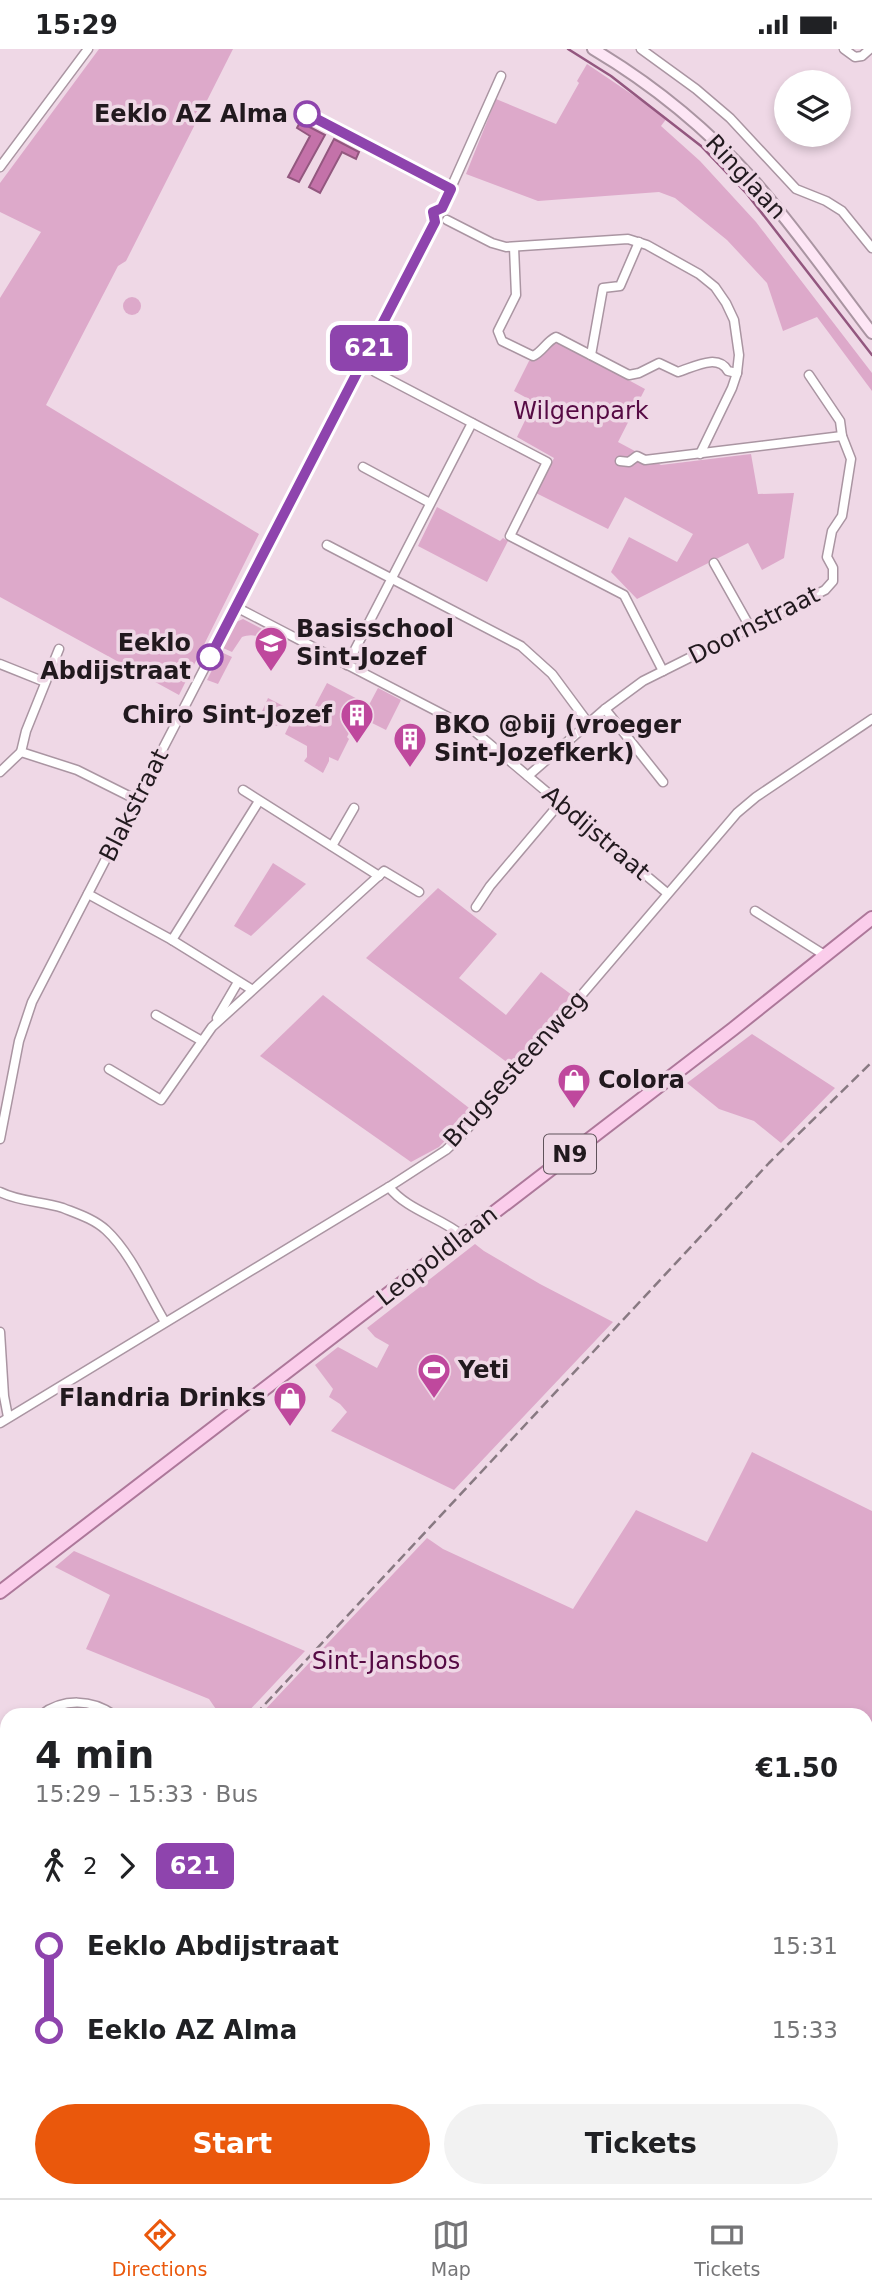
<!DOCTYPE html>
<meta charset="utf-8">
<style>
body{margin:0;font-family:"DejaVu Sans",sans-serif;background:#f2f2f2;color:#202124;height:100vh;display:flex;flex-direction:column;font-size:26px;white-space:nowrap}
*{box-sizing:border-box;margin:0}
p{font-size:23px;color:#757577}
.icon{flex:none;width:38px;height:38px;fill:none;stroke:currentColor;stroke-width:2;stroke-linecap:round;stroke-linejoin:round}
.map{position:relative;flex:1;overflow:hidden}
.details{position:absolute;left:0px;top:1659px;width:873px;height:490px;display:flex;flex-direction:column;background:#fff;border-radius:21px 21px 0 0;box-shadow:0 4px 10px #0003}
.details>*{flex:none}
.badge{padding:0 14px;border-radius:10px;font-size:24px;line-height:46px}
.fabs{position:absolute;left:774px;top:21px;display:grid;gap:14px}
.fabs a{display:grid;place-items:center;width:77px;height:77px;border-radius:50%;background:#fff;box-shadow:0 4px 10px #0003;font-size:35px}
.map>.badge{position:absolute;translate:-50% -50%;box-shadow:0 0 0 4px #fff}
.legs{display:flex;align-items:center;gap:10px;height:77px;padding:0 35px;font-size:23px}
.legs p{margin-inline-start:auto}
.summary{display:flex;align-items:center;justify-content:space-between;height:119px;padding:0 35px}
h1{font-size:38px;font-weight:800;line-height:52px}
.button{display:flex;gap:14px;margin-top:auto;padding:14px 35px}
.button a{flex:1;height:80px;border-radius:42px;background:#ea580c;color:#fff;font-size:28px;font-weight:800;line-height:80px;text-align:center}
.button a+a{background:#f2f2f2;color:#202124}
ul{padding:0 35px;list-style:none}
li{display:flex;align-items:center;gap:24px;height:84px;font-size:26px}
li i{display:grid;place-items:center;width:10px;height:100%;margin:0 9px;background:currentColor}
li i::after{content:'';width:18px;height:18px;margin:-9px;border:5px solid;border-radius:50%;background:#fff}
li p{margin-inline-start:auto}
li:first-child i{background:linear-gradient(#0000 50%,currentColor 0)}
li:last-child i{background:linear-gradient(currentColor 50%,#0000 0)}
.status{display:flex;justify-content:space-between;align-items:center;height:49px;padding:0 35px;background:#fff;direction:ltr}
.status svg{height:19px;fill:currentColor}
.tabs{display:flex;justify-content:space-around;align-items:center;height:98px;border-top:2px solid #e0e0e0;background:#fff;font-size:19px;color:#757577}
.tabs a{display:grid;justify-items:center;gap:4px}
.tabs .on{color:#ea580c}
.map>svg:first-child{display:block}
.green{fill:#dda9ca}
.water{fill:#c472a9;stroke:#93577f;stroke-width:2}
.lines{fill:none;stroke-linecap:round;stroke-linejoin:round}
.stream{stroke:#93577f;stroke-width:2.5}
.street-casing{stroke:#aa95a2;stroke-width:11}
.secondary-casing{stroke:#aa95a2;stroke-width:14}
.primary-casing{stroke:#ad789a;stroke-width:16}
.street{stroke:#fff;stroke-width:8}
.secondary{stroke:#fde6f5;stroke-width:10}
.primary{stroke:#fbcdeb;stroke-width:12}
.rail{stroke:#887982;stroke-width:2.5;stroke-dasharray:10 5;stroke-linecap:butt}
.line-1-casing{stroke:#fff;stroke-width:16}
.line-1{stroke:#8e44ad;stroke-width:10}
.stop-1-dot{fill:#fff;stroke:#8e44ad;stroke-width:3.5}
.labels{text-anchor:middle;dominant-baseline:central;stroke-width:7;stroke-linejoin:round;paint-order:stroke}
.shield{fill:#efd8e6;stroke:#5f525a;stroke-width:2}
.shield-label{font-size:23px;font-weight:bold;fill:#21191e}
.stop-label{font-size:24px;font-weight:bold;fill:#21191e;stroke:#efd8e6;text-anchor:end}
.street-label{font-size:24px;fill:#21191e;stroke:#efd8e6}
.park-label{font-size:24px;fill:#560a44;stroke:#efd8e6}
.poi-label{font-size:24px;font-weight:bold;fill:#21191e;stroke:#efd8e6;text-anchor:start}
</style>
<div class="status"><b>15:29</b><svg viewBox="0 0 49 12"><path d="M0 12V9h3v3zM5 12V6h3v6zM10 12V3h3v9zM15 12V0h3v12zM26 1h20v11H26zM47 4h2v5h-2z"/></svg></div>
<div class="map">
<svg width="872" height="2149" viewBox="0 0 872 2149">
<rect width="100%" height="100%" fill="#efd8e6"/>
<g class="green">
<path d="M99,0H233L126,212L118,217L46,356L259,485L179,646L0,548V249L41,183L0,163V134Z"/>
<path d="M587,15L667,69L661,77L700,112L756,173L872,324V342L817,268L783,282L767,234L727,191L675,149L659,143L538,152L466,125L496,50L556,75L579,34L577,32Z"/>
<circle cx="132" cy="257" r="9"/>
<path d="M554,294L562,295L645,340L618,393L661,416L751,405L758,445L794,444L784,509L762,521L748,494L637,550L611,523L629,488L677,513L693,485L625,448L608,480L536,444L554,409L517,388L534,353L514,342L529,312L542,307L548,297Z"/>
<path d="M437,458L500,492L503,489L508,492L487,533L418,497Z"/>
<path d="M243,570L268,583L263,593C258,585 250,585 242,588L232,603L223,599L236,573Z"/>
<path d="M221,603L232,608L218,635L207,631Z"/>
<path d="M327,634L365,654L347,688L349,690L338,712L329,708V712L323,724L304,712L307,708V697L285,685L295,664L308,670Z"/>
<path d="M378,639L401,651L386,681L362,669Z"/>
<path d="M268,649L291,661L285,673L276,677L259,669Z"/>
<path d="M273,814L306,835L251,887L234,877Z"/>
<path d="M438,839L497,885L459,929L506,966L541,923L572,946L512,1017L366,909Z"/>
<path d="M323,946L473,1062L439,1098L411,1113L260,1007Z"/>
<path d="M752,985L835,1039L781,1094L754,1072L719,1060L687,1034Z"/>
<path d="M475,1195L484,1202L540,1235L613,1273L454,1441L331,1382L347,1363L340,1355L329,1348L333,1340L315,1316L338,1298L377,1319L389,1296L375,1288L367,1279Z"/>
<path d="M752,1403L872,1462V1856L866,1862V1666H260L427,1489L443,1500L573,1560L636,1461L707,1493Z"/>
<path d="M74,1502L305,1602L245,1666H220L209,1650L86,1600L110,1546L55,1518Z"/>
<path d="M7,1935V1968L0,1965V1942Z"/>
</g>
<g class="water">
<path d="M300,73L325,86L299,133L288,128L310,87L297,79Z"/>
<path d="M334,90L359,103L356,110L342,103L320,144L309,138Z"/>
</g>
<g class="lines">
<path class="stream" d="M568,0L611,27L701,97L747,145L872,306"/>
<defs>
<g id="street">
<path d="M641,0L696,40L730,69L796,140L826,152L842,162L872,199"/>
<path d="M844,0L855,8L862,7L870,0"/>
<path d="M0,118L88,0"/>
<path d="M442,159L501,27"/>
<path d="M447,171L492,194L506,198L628,190L647,196L699,225L715,238L726,254L734,271L739,306L737,324L732,339L700,405"/>
<path d="M435,173L434,163L442,159"/>
<path d="M514,198L516,246L498,282L502,292L533,307C542,303 546,293 556,288L629,326L639,324L659,314L678,323C694,318 718,304 728,322L737,324"/>
<path d="M366,304L375,323L547,413L510,487L624,546L663,622"/>
<path d="M591,306L603,239L620,237L639,193"/>
<path d="M620,412L629,413L637,407L645,411L842,387"/>
<path d="M363,418L430,454"/>
<path d="M327,496L521,597L552,625L589,675"/>
<path d="M714,514L750,578"/>
<path d="M236,558L473,681L667,844"/>
<path d="M59,600L26,682L21,703L77,721L137,751"/>
<path d="M0,615L45,633"/>
<path d="M347,616L472,374"/>
<path d="M605,660L663,733"/>
<path d="M0,723L21,703"/>
<path d="M528,727L605,660L643,632L825,541L833,532V519L827,508L832,482L842,467L851,410L842,387L840,372L809,326"/>
<path d="M243,741L379,827"/>
<path d="M332,797L354,759"/>
<path d="M88,845L172,891L251,940"/>
<path d="M476,858L490,837L560,754"/>
<path d="M755,862L826,907"/>
<path d="M172,891L259,752"/>
<path d="M156,966L202,992"/>
<path d="M217,969L238,933"/>
<path d="M109,1020L161,1051L212,978L384,822L419,843"/>
<path d="M0,1090L19,992L32,953L435,173"/>
<path d="M389,1138C407,1161 440,1168 463,1187"/>
<path d="M0,1143C20,1153 41,1152 63,1159C78,1165 94,1170 106,1181C131,1204 148,1245 165,1273"/>
<path d="M0,1283L4,1347L8,1368"/>
<path d="M0,1374L389,1138L446,1101L462,1086L737,764L756,748L872,670"/>
<path d="M41,1666C63,1649 92,1650 114,1666"/>
<path d="M0,1698L7,1692"/>
<path d="M0,1784L7,1787"/>
<path d="M866,2098L872,2100"/>
<path d="M0,2127L7,2130"/>
<path d="M39,2142L58,2149"/>
<path d="M307,2149L311,2142"/>
</g>
<path id="secondary" d="M593,0C652,35 708,81 754,132C796,180 833,233 872,284"/>
<path id="primary" d="M0,1543L733,980L872,869"/>
</defs>
<use href="#street" class="street-casing"/>
<use href="#secondary" class="secondary-casing"/>
<use href="#primary" class="primary-casing"/>
<use href="#street" class="street"/>
<use href="#secondary" class="secondary"/>
<use href="#primary" class="primary"/>
<g class="rail">
<path d="M255,1666L769,1114L872,1013"/>
<path d="M0,1940L7,1932"/>
</g>
</g>
<g class="lines">
<defs>
<path id="line-1" d="M210,608L435,173L433,163L442,159L451,140L307,65"/>
</defs>
<use href="#line-1" class="line-1-casing"/>
<use href="#line-1" class="line-1"/>
</g>
<defs>
<symbol id="school-pin" viewBox="-11 -11 22 30"><path d="M0 17L-7.5 6A9.5 9.5 0 1 1 7.5 6Z" fill="#bf489d" stroke="#efd8e6"/><path d="M0-5L7-2L0 1L-7-2ZM-4 1L0 2.5L4 1V4Q0 6-4 4Z" fill="#fff"/></symbol>
<symbol id="building-pin" viewBox="-11 -11 22 30"><path d="M0 17L-7.5 6A9.5 9.5 0 1 1 7.5 6Z" fill="#bf489d" stroke="#efd8e6"/><path d="M-4-6H4V6H1V3H-1V6H-4ZM-2.5-4.3h1.7v1.8h-1.7ZM.8-4.3h1.7v1.8H.8ZM-2.5-1h1.7V.8h-1.7ZM.8-1h1.7V.8H.8Z" fill="#fff"/></symbol>
<symbol id="shop-pin" viewBox="-11 -11 22 30"><path d="M0 17L-7.5 6A9.5 9.5 0 1 1 7.5 6Z" fill="#bf489d" stroke="#efd8e6"/><path d="M-5-2.5h2.3a2.7 3.5 0 0 1 5.4 0H5L5.5 6h-11ZM-1.5-2.5h3a1.5 2.3 0 0 0-3 0Z" fill="#fff"/></symbol>
<symbol id="stadium-pin" viewBox="-11 -11 22 30"><path d="M0 17L-7.5 6A9.5 9.5 0 1 1 7.5 6Z" fill="#bf489d" stroke="#efd8e6"/><path d="M0-5a6.5 5 0 1 0 0 10a6.5 5 0 1 0 0-10ZM-3.5-1.8h7v3.6h-7Z" fill="#fff"/></symbol>
</defs>
<g fill-rule="evenodd">
<use href="#school-pin" x="252" y="575" width="38" height="52"/>
<use href="#building-pin" x="338" y="647" width="38" height="52"/>
<use href="#building-pin" x="391" y="671" width="38" height="52"/>
<use href="#shop-pin" x="555" y="1012" width="38" height="52"/>
<use href="#stadium-pin" x="415" y="1302" width="38" height="52"/>
<use href="#shop-pin" x="271" y="1330" width="38" height="52"/>
</g>
<g class="stop-1-dot">
<circle cx="307" cy="65" r="12"/>
<circle cx="210" cy="608" r="12"/>
</g>
<g class="labels">
<rect class="shield" x="544" y="1085.5" width="52" height="39" rx="5"/>
<g class="shield-label">
<text x="570" y="1105">N9</text>
</g>
<g class="stop-label">
<text x="288" y="65">Eeklo AZ Alma</text>
<text x="191" y="594">Eeklo<tspan x="191" dy="28">Abdijstraat</tspan></text>
</g>
<g class="street-label">
<text transform="translate(746 128) rotate(47)">Ringlaan</text>
<text transform="translate(754 576) rotate(-27)">Doornstraat</text>
<text transform="translate(134 756) rotate(-63)">Blakstraat</text>
<text transform="translate(596 784) rotate(40)">Abdijstraat</text>
<text transform="translate(515 1020) rotate(-48)">Brugsesteenweg</text>
<text transform="translate(437 1207) rotate(-38)">Leopoldlaan</text>
</g>
<g class="park-label">
<text x="581" y="362">Wilgenpark</text>
<text x="386" y="1612">Sint-Jansbos</text>
</g>
<g class="poi-label">
<text x="296" y="580">Basisschool<tspan x="296" dy="28">Sint-Jozef</tspan></text>
<text x="332" y="666" text-anchor="end">Chiro Sint-Jozef</text>
<text x="434" y="676">BKO @bij (vroeger<tspan x="434" dy="28">Sint-Jozefkerk)</tspan></text>
<text x="598" y="1031">Colora</text>
<text x="458" y="1321">Yeti</text>
<text x="266" y="1349" text-anchor="end">Flandria Drinks</text>
</g>
</g>
</svg>
<div class="fabs">
<a><svg class="icon" aria-label="layers" viewBox="0 0 24 24"><path d="M12 4l9 5-9 5-9-5zM3 14l9 5 9-5"/></svg></a>
</div>
<b class="badge" style="left:369px;top:299px;background:#8e44ad;color:#fff">621</b>
<section class="details">
<div class="summary"><div><h1>4 min</h1><p>15:29 – 15:33 · Bus</p></div><b>€1.50</b></div>
<div class="legs"><svg class="icon" aria-label="walk" viewBox="0 0 24 24"><circle cx="13" cy="4" r="2"/><path d="M13 8l-2 6 4 7M11 14l-3 7M7 12l3-4h3l4 4"/></svg>2<svg class="icon" aria-label="forward" viewBox="0 0 24 24"><path d="M9 5l7 7-7 7"/></svg><b class="badge" style="background:#8e44ad;color:#fff">621</b></div>
<ul>
<li><i style="color:#8e44ad"></i><b>Eeklo Abdijstraat</b><p>15:31</p></li>
<li><i style="color:#8e44ad"></i><b>Eeklo AZ Alma</b><p>15:33</p></li>
</ul>
<div class="button"><a>Start</a><a>Tickets</a></div>
</section>
</div>
<nav class="tabs">
<a class="on"><svg class="icon" aria-label="directions" viewBox="0 0 24 24"><path d="M12 3l9 9-9 9-9-9zM9 14v-3h6M13 9l2 2-2 2"/></svg>Directions</a>
<a><svg class="icon" aria-label="map" viewBox="0 0 24 24"><path d="M3 6l6-2 6 2 6-2v14l-6 2-6-2-6 2zM9 4v14M15 6v14"/></svg>Map</a>
<a><svg class="icon" aria-label="tickets" viewBox="0 0 24 24"><path d="M3 7h18v10H3zM15 7v10"/></svg>Tickets</a>
</nav>
